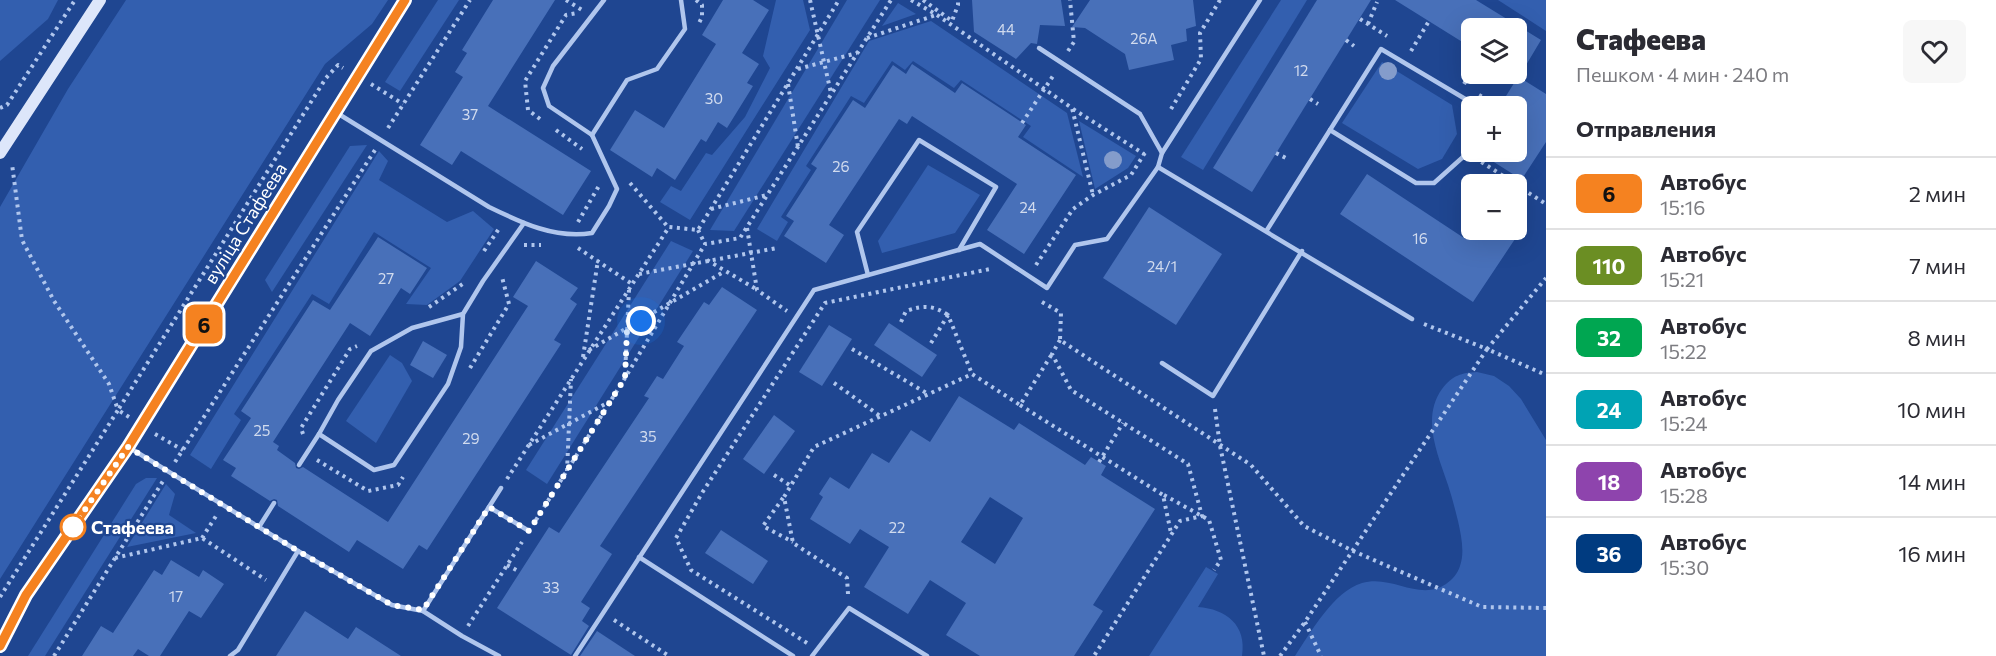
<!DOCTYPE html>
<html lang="ru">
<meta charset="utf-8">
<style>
body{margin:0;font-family:Commissioner,sans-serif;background:#f7f7f7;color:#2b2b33;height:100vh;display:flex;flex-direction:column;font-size:22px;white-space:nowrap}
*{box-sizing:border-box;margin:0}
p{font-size:20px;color:#7c7c81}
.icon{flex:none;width:33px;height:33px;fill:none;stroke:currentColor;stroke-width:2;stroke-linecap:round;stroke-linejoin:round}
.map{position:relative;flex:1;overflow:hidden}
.sheet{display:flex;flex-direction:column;background:#fff;width:450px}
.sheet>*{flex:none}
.badge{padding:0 12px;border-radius:9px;font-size:21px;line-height:39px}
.buttons{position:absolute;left:1461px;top:18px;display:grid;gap:12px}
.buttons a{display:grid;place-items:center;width:66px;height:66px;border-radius:9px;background:#fff;box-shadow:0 6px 24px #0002;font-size:30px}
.you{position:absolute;width:30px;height:30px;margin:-15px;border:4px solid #fff;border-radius:50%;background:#1a73e8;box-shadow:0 0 0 9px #1a73e833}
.map>.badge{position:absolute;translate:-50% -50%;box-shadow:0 0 0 3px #fff}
h2{padding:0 30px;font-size:22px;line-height:54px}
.round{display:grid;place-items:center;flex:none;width:63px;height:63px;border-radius:9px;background:#f7f7f7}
.overview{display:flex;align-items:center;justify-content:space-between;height:102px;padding:0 30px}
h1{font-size:28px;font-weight:800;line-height:45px}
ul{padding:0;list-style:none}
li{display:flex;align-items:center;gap:18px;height:72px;padding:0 30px;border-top:2px solid #e1e1e2}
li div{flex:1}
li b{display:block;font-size:22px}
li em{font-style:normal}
li .badge{min-width:66px;font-weight:700;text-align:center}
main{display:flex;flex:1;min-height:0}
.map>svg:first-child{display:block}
.green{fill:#335faf}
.building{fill:#4870b9;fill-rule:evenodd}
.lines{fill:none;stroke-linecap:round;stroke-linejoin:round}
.path{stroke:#b0c6ed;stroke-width:4;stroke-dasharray:3 4.5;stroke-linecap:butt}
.lane{stroke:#b0c6ed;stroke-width:4.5}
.secondary{stroke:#dde6fa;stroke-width:12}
.tree{fill:#849ccb}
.line-casing{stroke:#fff;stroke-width:14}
.line{stroke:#f58220;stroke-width:9}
.walk{stroke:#fff;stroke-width:6;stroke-dasharray:0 10.8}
.stop-dot{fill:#fff;stroke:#f58220;stroke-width:3}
.labels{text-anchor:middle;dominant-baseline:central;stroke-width:4.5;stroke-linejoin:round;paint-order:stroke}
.number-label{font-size:15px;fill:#d1dbee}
.street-label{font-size:18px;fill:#fff;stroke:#1f4691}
.stop-label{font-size:18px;font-weight:bold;fill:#fff;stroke:#1f4691;text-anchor:start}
</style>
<main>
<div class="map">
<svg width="1546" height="656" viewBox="0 0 1546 656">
<rect width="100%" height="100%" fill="#1f4691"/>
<g class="green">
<path d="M0,0H58L48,19L0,61Z"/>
<path d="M126,0H388L372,24L325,64L0,579V207L68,89Z"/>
<path d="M438,0H459L400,91L385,82Z"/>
<path d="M776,0H803L810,30L690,220L660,202L671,186L681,191L706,153L712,155L745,117L770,68L763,56Z"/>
<path d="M847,0H880L734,231L710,230Z"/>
<path d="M1281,0H1307L1203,170L1181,157Z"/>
<path d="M1498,0H1546V31Z"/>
<path d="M898,3L916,14L882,26Z"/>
<path d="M931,21L1067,113L1083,177L1023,137L1031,126L961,80L954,88L913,61L905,70L892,61L864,103L851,96L806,166L811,170L781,217L788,222L777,241L757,229L869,41Z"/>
<path d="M1382,62L1452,105L1457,134L1442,159L1418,169L1342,123Z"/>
<path d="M1079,121L1136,156L1128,168L1095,189Z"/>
<path d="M367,145L272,292L265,280L350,146Z"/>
<path d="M379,151L388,161L379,180L447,222L473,211L494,229L460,281L427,305L406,304L431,268L374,232L329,304L312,294L234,414L241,420L211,469L190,455Z"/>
<path d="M928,165L980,195L955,233L882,253L878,241Z"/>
<path d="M671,241L693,251L547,484L526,470Z"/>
<path d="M390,355L402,363L412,381L376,443L346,421Z"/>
<path d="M1477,372L1494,376L1509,386L1521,399L1546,440V656H1295C1311,632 1333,592 1362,583C1392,574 1419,602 1446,584C1452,580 1458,573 1460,566C1465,552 1461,535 1458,521C1455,509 1452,497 1448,485C1438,455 1421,418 1442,389C1453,375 1461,373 1477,372Z"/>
<path d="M146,478H157L45,656H28L136,484Z"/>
<path d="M166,484L175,494L169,515L196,533L127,547Z"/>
<path d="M1206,567L1218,574L1198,607C1226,609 1247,625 1242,656H1149Z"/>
</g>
<g class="building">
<path d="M493,0H555L488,106L591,171L563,215L461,151L452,165L420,145L463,77L455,72L467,53L462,50Z"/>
<path d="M723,0H753L769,10L742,53L759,64L747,83L753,86L727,128L718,122L706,142L701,139L675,180L657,168L652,177L610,150L635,110L664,128L716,44L702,35Z"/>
<path d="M972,0H1061L1065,26L1040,25L1037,44L1031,43L1016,59L974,32Z"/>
<path d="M1090,0H1193L1196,26L1186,29L1187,41L1171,45L1174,60L1129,70L1125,54L1085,28L1072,27Z"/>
<path d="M1317,0H1371L1252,192L1213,168Z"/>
<path d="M1395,0H1476L1541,40L1519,77L1546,94V142L1516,188V176L1478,152H1516V106H1506L1501,104L1516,80V28H1472V48Z"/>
<path d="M912,64L955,93L962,83L1026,125L1018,137L1076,175L1024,254L987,230L1017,184L912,116L907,124L899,119L829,225L844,235L826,263L784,236L794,221L786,216L817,168L811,164L853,100L865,108L893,65L906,74Z"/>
<path d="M1367,174L1464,238L1469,230H1521L1473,302L1340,214Z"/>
<path d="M1149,207L1222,254L1176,325L1103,278Z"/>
<path d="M378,237L427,268L410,294L401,288L370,336L350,323L273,442L279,446L277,450L295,463L296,468L299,469L303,467L388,522L528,306L513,297L536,261L578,288L570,299L577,304L554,340L561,344L427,550L419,545L403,569L357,540L349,552L278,506L277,500L274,499L270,501L231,476L236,468L223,460L251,418L241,411L313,300L330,310Z"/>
<path d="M722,287L757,310L600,546L612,554L581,602L590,608L582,621L589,626L571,655L497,608L549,527L559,533L649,398L644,396L657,376L663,379L684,346L677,342L704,302L709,305Z"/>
<path d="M889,323L937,355L922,377L874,345Z"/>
<path d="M829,325L852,339L822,386L799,372Z"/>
<path d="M423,341L447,355L433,378L410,365Z"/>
<path d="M959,396L1014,430L1019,423L1085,465L1091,457L1106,466L1101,475L1155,509L1093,605L1103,611L1074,656H980L946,635L966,603L930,580L908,614L864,587L889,547L860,529L850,544L810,519L823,497L819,494L830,477L849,489L872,453L889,463L911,430L930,442ZM990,497L1023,518L995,564L961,542Z"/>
<path d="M774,415L795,431L764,474L743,459Z"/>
<path d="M721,530L768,561L753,584L705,553Z"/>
<path d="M171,560L199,577L203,570L224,584L201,618L189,611L160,656H149L138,649L133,656H82L101,626L113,633L154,570L162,575Z"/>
<path d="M305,611L348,639L356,627L401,656H276Z"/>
<path d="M597,631L635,656H580Z"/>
</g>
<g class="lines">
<g class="path">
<path d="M566,0L582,10"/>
<path d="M696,0L702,5V17L698,25"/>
<path d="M810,0L831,93"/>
<path d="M911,0L937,15L1072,108L1093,195"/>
<path d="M923,0L952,21L958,5V0"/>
<path d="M1360,19L1387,36"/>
<path d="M1368,24L1377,2"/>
<path d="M867,38L936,15"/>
<path d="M1346,40L1354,46"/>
<path d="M1068,51L1074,42L1070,0"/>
<path d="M1411,51L1429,21"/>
<path d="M798,69L857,53"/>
<path d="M371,84L403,104"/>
<path d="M788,84L798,147"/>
<path d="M1464,84L1472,71"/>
<path d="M1479,95L1489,101L1488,106"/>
<path d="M1310,99L1318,104"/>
<path d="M1489,101L1497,106"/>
<path d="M0,108L7,105L75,0"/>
<path d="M1073,109L1144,154"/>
<path d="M1171,109L1201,59L1200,33L1220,0"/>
<path d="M540,119L528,110L525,81L566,15L577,13"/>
<path d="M1022,123L1055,73"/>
<path d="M388,128L470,0"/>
<path d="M556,130L582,149"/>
<path d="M1276,153L1286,158"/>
<path d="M1475,158L1516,184"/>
<path d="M630,183L668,227"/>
<path d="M1516,185L1546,204"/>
<path d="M711,209L767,195"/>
<path d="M578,222L600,184"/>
<path d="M747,228L757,290L787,311"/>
<path d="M698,230L705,244"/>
<path d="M524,245H541"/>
<path d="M578,248L632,284"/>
<path d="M484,251L500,227"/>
<path d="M707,260L756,289"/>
<path d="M1036,265L1073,209L1093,195L1131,175L1146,151"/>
<path d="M639,274L777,248"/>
<path d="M1042,302L1061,313L1060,340L1251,465L1304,526L1353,551L1482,607L1546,608"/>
<path d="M429,307L464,283"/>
<path d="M901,322L906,311C923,305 933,305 948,315"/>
<path d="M1424,324L1487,349L1546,278"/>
<path d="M1060,340L1052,354L1071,390L1188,464L1202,516L1180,521L1094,656"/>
<path d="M931,343L948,315L972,374"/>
<path d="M852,349L928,394"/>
<path d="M589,350L725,271"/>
<path d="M583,357L598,260"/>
<path d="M470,368L509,304L502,277"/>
<path d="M625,375L629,290"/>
<path d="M834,383L880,416"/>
<path d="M1020,405L1163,495L1171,533"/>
<path d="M1215,409L1220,446L1264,656"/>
<path d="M129,417L118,410L326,78L338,65L343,68"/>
<path d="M155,434L183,450"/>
<path d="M303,434L301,428L350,349L357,346"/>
<path d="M529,445L609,402"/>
<path d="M317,460L368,491L398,485L403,477"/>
<path d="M175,462L375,150"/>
<path d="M1099,462L1123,423"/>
<path d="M567,471L571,379"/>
<path d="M774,475L791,486"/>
<path d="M507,479L669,227L698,230L839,0"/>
<path d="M1164,495L1209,520L1221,560L1214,570"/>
<path d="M783,498L763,526L793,542"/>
<path d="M536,520L625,378L705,244L740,238L891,0"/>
<path d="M202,538L216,516"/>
<path d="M115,558L202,538L266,580"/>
<path d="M507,565L520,572"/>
<path d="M848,594L847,578L793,543L784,497L814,447L972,374L1020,405L1052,354"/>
<path d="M0,597L118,410L109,384L54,301L22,240L12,164"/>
<path d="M614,620L669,656"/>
<path d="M1305,622L1321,656"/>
<path d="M468,626L522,542"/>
<path d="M807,643L691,570L676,538L702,493L825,303L990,269"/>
<path d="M54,656L163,481"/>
<path d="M1280,656L1305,622L1487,349L1546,375"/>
</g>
<g class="lane">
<path d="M1039,48L1140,114L1162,153"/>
<path d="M337,113L489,207C522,223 555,239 592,233L609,206L617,189L592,135L549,106L543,88L553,66L604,0"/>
<path d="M1330,130L1416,183H1434L1463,157L1472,134"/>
<path d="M592,135L627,80L657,69L685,29L681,0"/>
<path d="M1158,167L1412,319"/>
<path d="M1267,230L1381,49L1467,100L1472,119"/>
<path d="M868,275L857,232L919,140L996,187L959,250"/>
<path d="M463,314L412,328L371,351L338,400L319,434L374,470L394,465L448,384L461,347L463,314L483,281L524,223"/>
<path d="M1162,363L1213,396L1302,251"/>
<path d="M130,448L298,551L392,605L423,611L462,636L499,656"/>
<path d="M299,465L319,434"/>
<path d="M489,507L529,531"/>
<path d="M259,527L274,503"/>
<path d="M639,557L793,656"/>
<path d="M423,611L501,488"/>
<path d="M230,656L238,650L298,551"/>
<path d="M575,656L814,290L980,244L1047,288L1075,245L1107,239L1158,167L1162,153L1260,0"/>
<path d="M812,656L849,608L927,656"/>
</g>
<g class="secondary">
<path d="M0,153L100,0"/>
<path d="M0,646L26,595L128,447L405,0"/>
</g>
</g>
<g class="tree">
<circle cx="1388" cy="71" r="9"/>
<circle cx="1113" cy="160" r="9"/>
</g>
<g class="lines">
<defs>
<path id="line" d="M0,646L26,595L128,447L405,0"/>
</defs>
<use href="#line" class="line-casing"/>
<use href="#line" class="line"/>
<path class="walk" d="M73,527L128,447L298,551L392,605L423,610L489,507L529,531L625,378L627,330L641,321"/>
</g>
<circle class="stop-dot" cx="73" cy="527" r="12"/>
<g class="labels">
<g class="number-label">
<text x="1006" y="29">44</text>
<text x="1144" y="38">26А</text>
<text x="1301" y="70">12</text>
<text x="714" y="98">30</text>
<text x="470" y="114">37</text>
<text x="841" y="166">26</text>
<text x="1028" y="207">24</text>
<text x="1420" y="238">16</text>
<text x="1162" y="266">24/1</text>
<text x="386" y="278">27</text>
<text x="262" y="430">25</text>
<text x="648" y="436">35</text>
<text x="471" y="438">29</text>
<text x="897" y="527">22</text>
<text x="551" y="587">33</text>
<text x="176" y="596">17</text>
</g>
<g class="street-label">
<text transform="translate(245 223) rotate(-58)">вуліца Стафеева</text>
</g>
<g class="stop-label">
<text x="91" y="527">Стафеева</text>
</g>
</g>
</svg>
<div class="buttons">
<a><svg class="icon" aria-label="layers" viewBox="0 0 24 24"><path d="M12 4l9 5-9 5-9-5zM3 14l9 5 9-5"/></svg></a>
<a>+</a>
<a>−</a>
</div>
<div class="you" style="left:641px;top:321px"></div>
<b class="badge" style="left:204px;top:324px;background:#f58220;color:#111">6</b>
</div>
<section class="sheet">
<div class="overview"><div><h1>Стафеева</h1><p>Пешком · 4 мин · 240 m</p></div><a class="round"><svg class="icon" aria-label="heart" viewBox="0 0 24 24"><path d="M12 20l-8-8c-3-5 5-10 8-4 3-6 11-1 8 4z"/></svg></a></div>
<h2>Отправления</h2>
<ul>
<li><span class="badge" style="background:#f58220;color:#111">6</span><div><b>Автобус</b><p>15:16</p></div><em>2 мин</em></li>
<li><span class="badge" style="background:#6b8e23;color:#fff">110</span><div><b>Автобус</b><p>15:21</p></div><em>7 мин</em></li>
<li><span class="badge" style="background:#00a651;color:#fff">32</span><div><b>Автобус</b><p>15:22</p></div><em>8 мин</em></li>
<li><span class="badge" style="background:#00a3b4;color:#fff">24</span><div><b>Автобус</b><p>15:24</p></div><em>10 мин</em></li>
<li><span class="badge" style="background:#8e44ad;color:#fff">18</span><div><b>Автобус</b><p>15:28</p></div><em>14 мин</em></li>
<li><span class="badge" style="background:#003b80;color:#fff">36</span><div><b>Автобус</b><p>15:30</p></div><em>16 мин</em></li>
</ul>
</section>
</main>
